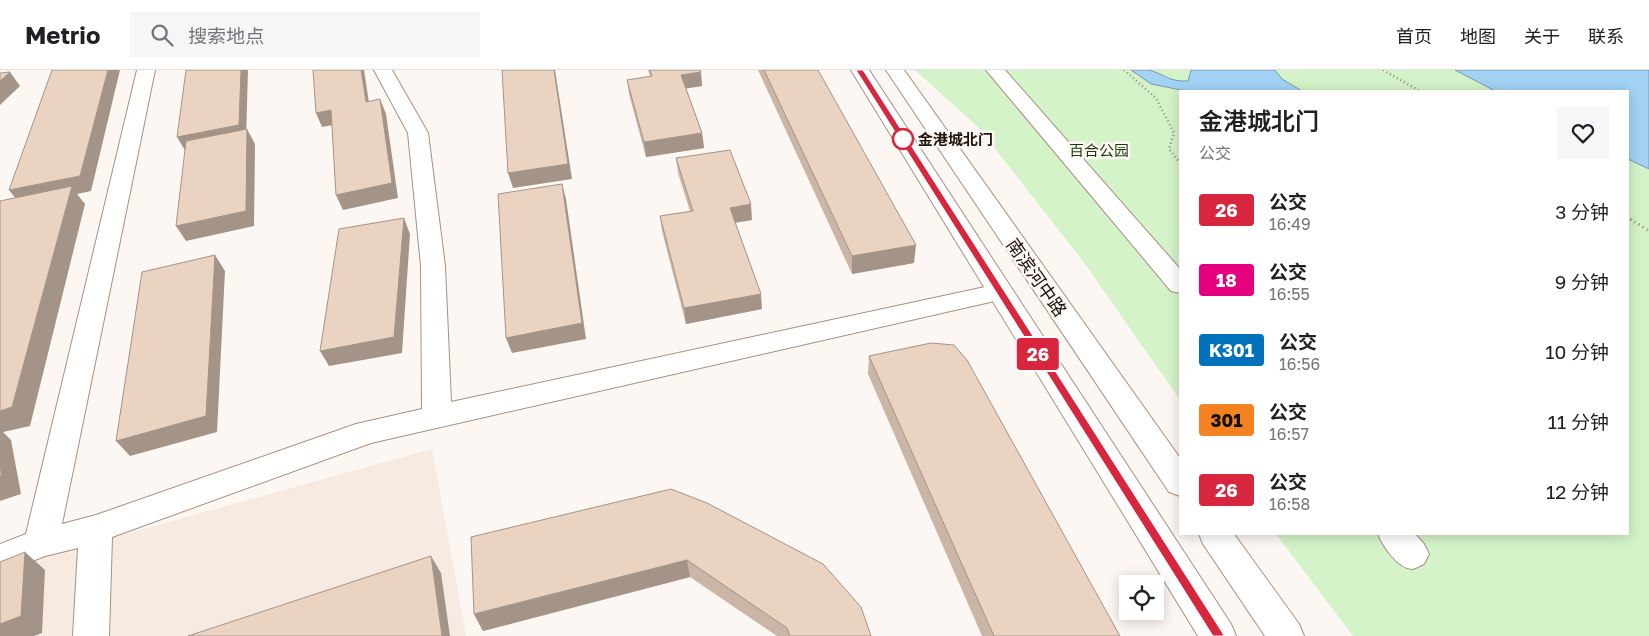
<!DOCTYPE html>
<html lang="zh">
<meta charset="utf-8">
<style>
body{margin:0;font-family:"Golos Text","Noto Sans SC",sans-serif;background:#f6f6f6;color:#202124;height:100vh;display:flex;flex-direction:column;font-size:19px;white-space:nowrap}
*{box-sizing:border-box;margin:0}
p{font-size:16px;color:#757577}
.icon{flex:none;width:28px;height:28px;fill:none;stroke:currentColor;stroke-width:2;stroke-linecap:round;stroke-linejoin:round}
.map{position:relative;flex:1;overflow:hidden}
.drawer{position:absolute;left:1179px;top:20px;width:450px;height:445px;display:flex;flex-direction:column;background:#fff;border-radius:0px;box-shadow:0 2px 12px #0003}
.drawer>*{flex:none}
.badge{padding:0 10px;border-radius:4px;font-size:18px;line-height:32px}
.fabs{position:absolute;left:1119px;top:505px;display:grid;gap:10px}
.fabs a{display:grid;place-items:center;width:45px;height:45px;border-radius:0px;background:#fff;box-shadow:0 2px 12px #0003;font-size:25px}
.map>.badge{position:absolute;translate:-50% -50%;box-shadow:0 0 0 2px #fff}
.round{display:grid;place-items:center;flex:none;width:52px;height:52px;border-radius:0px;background:#f6f6f6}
.summary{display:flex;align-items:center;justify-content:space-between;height:85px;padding:0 20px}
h1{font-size:24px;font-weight:600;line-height:38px}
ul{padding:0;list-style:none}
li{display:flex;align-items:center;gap:15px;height:70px;padding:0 20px}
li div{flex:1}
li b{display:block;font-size:19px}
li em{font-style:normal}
li .badge{min-width:55px;font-weight:700;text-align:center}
header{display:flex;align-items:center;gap:30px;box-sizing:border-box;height:70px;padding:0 25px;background:#fff;border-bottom:1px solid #e0e0e0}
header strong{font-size:24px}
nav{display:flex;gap:28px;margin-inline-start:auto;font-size:18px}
.search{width:350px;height:45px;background:#f6f6f6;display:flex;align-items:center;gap:12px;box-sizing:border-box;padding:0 18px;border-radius:0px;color:#757577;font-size:19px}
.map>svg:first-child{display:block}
.built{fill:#f7eae1}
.green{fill:#d4f3c8}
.water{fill:#a2d3f4;stroke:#7a99af}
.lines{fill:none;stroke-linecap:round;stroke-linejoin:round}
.street-casing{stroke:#a79080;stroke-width:2}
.highway-casing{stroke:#a79080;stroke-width:2}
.path-far1{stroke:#918a85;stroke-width:2.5;stroke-dasharray:1 3;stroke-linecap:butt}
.path{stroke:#918a85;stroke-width:3;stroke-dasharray:1 4;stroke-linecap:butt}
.street{fill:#fff;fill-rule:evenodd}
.highway{fill:#fff;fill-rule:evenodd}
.wall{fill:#cab5a6}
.shaded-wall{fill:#a49487}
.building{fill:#ebd3c1;stroke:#a49487}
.line{fill:#d7263d;stroke:#fff}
.stop-dot{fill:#fff;stroke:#d7263d;stroke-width:2.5}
.labels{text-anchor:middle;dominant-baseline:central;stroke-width:5;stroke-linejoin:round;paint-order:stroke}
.far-stop-label{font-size:15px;font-weight:bold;fill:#1c130d;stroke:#fcf7f3;text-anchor:start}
.far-park-label{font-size:15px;fill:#1b390c;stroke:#fcf7f3}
.street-label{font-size:18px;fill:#1c130d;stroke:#fcf7f3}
</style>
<header>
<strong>Metrio</strong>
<div class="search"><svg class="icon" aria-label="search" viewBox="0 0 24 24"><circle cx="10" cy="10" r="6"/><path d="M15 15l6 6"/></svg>搜索地点</div>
<nav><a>首页</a><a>地图</a><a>关于</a><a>联系</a></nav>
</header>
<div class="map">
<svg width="1649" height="566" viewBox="0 0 1649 566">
<rect width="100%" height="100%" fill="#fcf7f3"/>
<path class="built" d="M432,379L466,566H0V503L39,488Z"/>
<g class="green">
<path d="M915,0H1455L1495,21H1180V330L1083,191L978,57Z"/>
<path d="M1628,89L1649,99V566H1353L1276,464H1628Z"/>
</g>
<g class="water">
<path d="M1131,0C1136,0 1143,0 1148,0C1164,3 1167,12 1188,11L1191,0H1275L1282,9L1302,21H1186L1151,14Z"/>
<path d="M1455,0H1649V99L1628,89V21H1495Z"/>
</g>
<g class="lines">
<defs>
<g id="street">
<path d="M137,0H155L62,454L96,445L356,354L422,339L421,196L408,63L374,0H392L428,63L445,196L451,332L999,214L1008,216L1012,222L1008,228L999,230L371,373L112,467L109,566H73L78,478L45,486L0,504V474L26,464Z"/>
<path d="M986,0H1005L1180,199V223L1171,221Z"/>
<path d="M1378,464H1415L1424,474L1429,484L1424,494C1421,495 1415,499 1412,499C1397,498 1383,476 1378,464Z"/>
</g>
<g id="highway">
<path d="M851,0H869L1231,554L1236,566H1198Z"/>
<path d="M886,0H904L1180,388V426L1169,422Z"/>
<path d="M1199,464H1234L1299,554L1304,566H1265L1203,474Z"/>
</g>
</defs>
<use href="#street" class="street-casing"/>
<use href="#highway" class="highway-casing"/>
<g class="path-far1">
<path d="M1124,0L1156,28L1174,63L1169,79L1180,93"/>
<path d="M1383,0L1420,21"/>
<path d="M1628,147L1632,150"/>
</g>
<path class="path" d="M1630,149L1649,161"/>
<use href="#street" class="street"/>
<use href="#highway" class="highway"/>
</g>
<g class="wall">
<path d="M648,0H700L702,16L686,18L702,63L704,78L646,87L629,24L627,10L650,6Z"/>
<path d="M758,0H818L914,193L852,204Z"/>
<path d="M676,88L752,150L735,153L762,239L686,254L662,161L660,146L690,141L678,103Z"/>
<path d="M869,286L1120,566H982L868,304Z"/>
<path d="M671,419L871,566H777L690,507L483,561L474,544Z"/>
</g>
<g class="shaded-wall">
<path d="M108,0H120L91,121L77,124L85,134L30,356L3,362L11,370L21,424L0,431V341L21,135L9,120Z"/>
<path d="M241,0H248L246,70L186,82L177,67Z"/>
<path d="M361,0H364L371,46L366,32Z"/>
<path d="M554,0H555L572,109L513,118L508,103Z"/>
<path d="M10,2L20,16L0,35V11Z"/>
<path d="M701,2L702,16L683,19L681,5Z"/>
<path d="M380,29L386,44L398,128L343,140L336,125Z"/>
<path d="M331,40L338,54L322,57L316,43Z"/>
<path d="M247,59L255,74L254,156L186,171L176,156Z"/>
<path d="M702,63L704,78L646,87L644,72Z"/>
<path d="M562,114L566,129L586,269L512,283L506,268Z"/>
<path d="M751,134L752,150L732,153L730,138Z"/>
<path d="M404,148L410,164L402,283L329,296L320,281Z"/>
<path d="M916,175L914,193L852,204V186Z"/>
<path d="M215,185L225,201L217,362L130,386L116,371Z"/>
<path d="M761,224L762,239L686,254L684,238Z"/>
<path d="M25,482L45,500L42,563L34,566H0V554Z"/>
<path d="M431,486L441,503L450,566H442Z"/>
<path d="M687,490L690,507L483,561L474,544Z"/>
</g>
<g class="building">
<path d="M52,0H108L80,106L9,120Z"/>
<path d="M186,0H241L239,55L177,67Z"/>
<path d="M313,0H361L366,32L380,29L392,113L336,125L331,40L316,43Z"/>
<path d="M502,0H554L568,94L508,103Z"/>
<path d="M650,0H700L701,2L681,5L702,63L644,72L627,10L652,6Z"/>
<path d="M764,0H818L916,175L852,186Z"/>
<path d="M10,2L0,11V3Z"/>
<path d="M247,59L246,141L176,156L186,71Z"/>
<path d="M730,80L751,134L730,138L761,224L684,238L660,146L693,141L676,88Z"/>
<path d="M562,114L582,253L506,268L498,124Z"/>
<path d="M72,116L12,337L0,341V131Z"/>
<path d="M404,148L394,267L320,281L339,159Z"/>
<path d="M215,185L206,346L116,371L142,202Z"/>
<path d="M931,273L954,275L967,290L1120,566H994L869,286Z"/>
<path d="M0,395L2,406H0Z"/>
<path d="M671,419L707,433L823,494L861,537L871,566H790L787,558L687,490L474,544L471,467Z"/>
<path d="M25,482L21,546L0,554V492Z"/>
<path d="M431,486L442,566H188Z"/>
</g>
<path class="line" d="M856,0H863L1222,562L1224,566H1213Z"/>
<circle class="stop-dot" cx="903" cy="69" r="10"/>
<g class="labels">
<g class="far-stop-label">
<text x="918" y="69">金港城北门</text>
</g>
<g class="far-park-label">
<text x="1099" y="80">百合公园</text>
</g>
<g class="street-label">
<text transform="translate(1037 207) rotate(55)">南滨河中路</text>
</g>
</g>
</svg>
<div class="fabs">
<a><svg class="icon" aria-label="locate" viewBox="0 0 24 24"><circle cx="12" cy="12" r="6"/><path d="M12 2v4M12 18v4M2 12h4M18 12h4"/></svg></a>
</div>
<b class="badge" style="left:1038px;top:284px;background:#d7263d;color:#fff">26</b>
<section class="drawer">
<div class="summary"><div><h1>金港城北门</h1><p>公交</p></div><a class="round"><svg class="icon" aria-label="heart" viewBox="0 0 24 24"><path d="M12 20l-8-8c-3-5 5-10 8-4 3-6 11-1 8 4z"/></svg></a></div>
<ul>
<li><span class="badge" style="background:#d7263d;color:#fff">26</span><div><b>公交</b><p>16:49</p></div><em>3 分钟</em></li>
<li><span class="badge" style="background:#e6007e;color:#fff">18</span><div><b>公交</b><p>16:55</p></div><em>9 分钟</em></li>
<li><span class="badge" style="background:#0072bc;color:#fff">K301</span><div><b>公交</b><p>16:56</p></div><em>10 分钟</em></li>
<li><span class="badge" style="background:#f58220;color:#111">301</span><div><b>公交</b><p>16:57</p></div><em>11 分钟</em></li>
<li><span class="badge" style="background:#d7263d;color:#fff">26</span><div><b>公交</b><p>16:58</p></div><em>12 分钟</em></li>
</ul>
</section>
</div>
